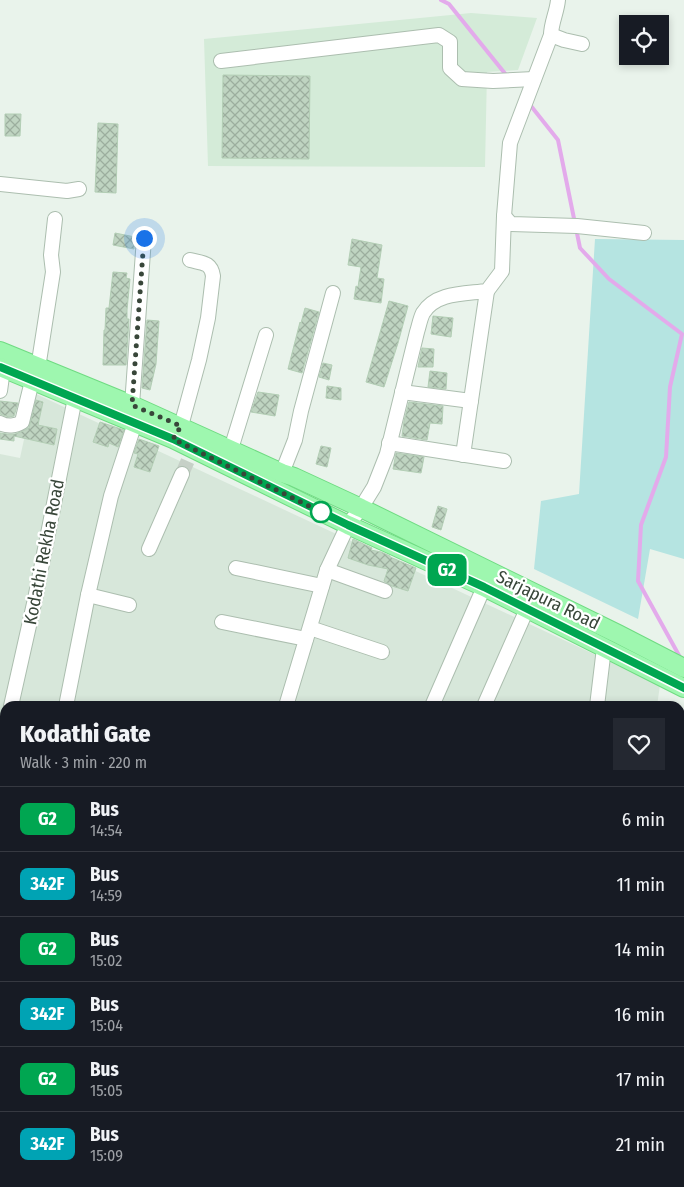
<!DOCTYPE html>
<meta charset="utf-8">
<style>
body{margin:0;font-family:"Fira Sans Condensed",sans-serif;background:#242831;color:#f1f3f6;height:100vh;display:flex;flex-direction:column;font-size:19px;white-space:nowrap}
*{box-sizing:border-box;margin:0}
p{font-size:16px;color:#9ea1a6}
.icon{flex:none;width:28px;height:28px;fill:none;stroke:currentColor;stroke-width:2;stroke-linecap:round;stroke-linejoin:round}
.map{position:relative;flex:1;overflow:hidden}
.drawer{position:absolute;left:0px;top:701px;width:685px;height:486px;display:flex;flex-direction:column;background:#171b24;border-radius:15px 15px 0 0;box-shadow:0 2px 8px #0003}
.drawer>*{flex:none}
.badge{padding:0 10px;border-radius:8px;font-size:18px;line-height:32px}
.tools{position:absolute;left:619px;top:15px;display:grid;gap:10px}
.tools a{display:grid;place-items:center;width:50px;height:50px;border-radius:0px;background:#171b24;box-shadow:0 2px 8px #0003;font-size:25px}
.you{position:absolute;width:25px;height:25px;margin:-12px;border:4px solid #fff;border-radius:50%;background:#1a73e8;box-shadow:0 0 0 8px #1a73e833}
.map>.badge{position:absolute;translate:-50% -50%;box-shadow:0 0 0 2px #fff}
.round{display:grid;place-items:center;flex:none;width:52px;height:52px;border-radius:0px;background:#242831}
.head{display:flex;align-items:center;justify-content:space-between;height:85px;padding:0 20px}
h1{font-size:24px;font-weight:800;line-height:38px}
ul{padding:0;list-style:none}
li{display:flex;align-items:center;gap:15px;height:65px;padding:0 20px;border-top:1px solid #363941}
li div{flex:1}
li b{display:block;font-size:19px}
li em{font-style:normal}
li .badge{min-width:55px;font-weight:700;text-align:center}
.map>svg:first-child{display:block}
.residential{fill:#d7e7da}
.education{fill:#d4ebd8}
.grass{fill:#b5e4e1}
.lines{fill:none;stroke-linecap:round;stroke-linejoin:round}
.stream{stroke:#e3aaeb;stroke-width:4}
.building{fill:url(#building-cross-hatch);stroke:#b3ceb5}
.minor-tunnel{stroke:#c6d0c7;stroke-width:14;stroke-dasharray:14 7;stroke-linecap:butt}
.minor-casing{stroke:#acbeaf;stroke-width:16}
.major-casing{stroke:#6fdb82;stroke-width:20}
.minor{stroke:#fff;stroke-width:14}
.major{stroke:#9ef7af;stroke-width:18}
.line-casing{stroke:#fff;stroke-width:11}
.line{stroke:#00a651;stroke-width:8}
.walk{stroke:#384639;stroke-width:5;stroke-dasharray:0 9}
.stop-dot{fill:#fff;stroke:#00a651;stroke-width:2.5}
.labels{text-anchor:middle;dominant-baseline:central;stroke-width:4.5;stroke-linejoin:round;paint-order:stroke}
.street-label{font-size:18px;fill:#384639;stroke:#fff}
</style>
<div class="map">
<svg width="684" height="1187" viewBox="0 0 684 1187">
<defs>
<pattern id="building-cross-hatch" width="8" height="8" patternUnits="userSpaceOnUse" patternTransform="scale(1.25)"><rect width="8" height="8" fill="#bfd4c1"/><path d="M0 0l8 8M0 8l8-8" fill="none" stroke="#9cae9e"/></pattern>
</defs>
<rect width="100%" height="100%" fill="#e9f3eb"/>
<path class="residential" d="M34,393L660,685L657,706H5V1182L450,1183V1187H0V454L20,458Z"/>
<path class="education" d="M471,13L537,18L518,70L487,72L485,167L208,166L204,39Z"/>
<g class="grass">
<path d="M595,239L684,240V559L650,549L638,619L534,569L541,501L579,494Z"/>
<path d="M680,754L684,755V1187H450V1182H680Z"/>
</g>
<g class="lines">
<g class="stream">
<path d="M441,0L449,4L507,76"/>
<path d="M531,106L558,140L580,248L609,279L682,334L670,387L666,457L641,525L638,581L681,659"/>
<path d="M684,1187V1173"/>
</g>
</g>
<g class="building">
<path d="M223,75L310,76L309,159L222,158Z"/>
<path d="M5,114H21L20,136H5Z"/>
<path d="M98,123L118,124L116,193L95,192Z"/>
<path d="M115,233L135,237L134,249L113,245Z"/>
<path d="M352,239L382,245L377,278L384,279L381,303L354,299L356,286L358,287L361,267L348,265Z"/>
<path d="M113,272L127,273L126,278L130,279L127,310V319H129L126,365H103L104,330H105L106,308H109Z"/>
<path d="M389,301L408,306L398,343L384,387L366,382Z"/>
<path d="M305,308L319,312L302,373L288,369L300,322L301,323Z"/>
<path d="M433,316L453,318L451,337L431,334Z"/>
<path d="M147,320L159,321L156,364L150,390L142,388Z"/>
<path d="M422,348L434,349L433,367H418Z"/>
<path d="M323,363L332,365L329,380L319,377Z"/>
<path d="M430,371L447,373L446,389L428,387Z"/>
<path d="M327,386L341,388V400L326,398Z"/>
<path d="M258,392L279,395L275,416L251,412Z"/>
<path d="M36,400L43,402L38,425L57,429L54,445L14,436V441L0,439V433L7,434H15L23,431L29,428Z"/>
<path d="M0,401L18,403L14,416L9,417L0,414Z"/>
<path d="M409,402L443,406L442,424L430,423L427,440L402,436L404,421Z"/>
<path d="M100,422L124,430L118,447L109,443L108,447L93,442Z"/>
<path d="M139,439L159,446L150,472L134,467L138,454L134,453Z"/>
<path d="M321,446L331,448L327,467L316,464Z"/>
<path d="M396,453L424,457L421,473L393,469Z"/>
<path d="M438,506L447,509L441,530L432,527Z"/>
<path d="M353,539L372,548L371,550L381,552L390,556V557L416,568L408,591L392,586L384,581L388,569L368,565L348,558Z"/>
</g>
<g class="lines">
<path class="minor-tunnel" d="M182,474L189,458"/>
<defs>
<g id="minor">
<path d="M551,35L564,40L582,44"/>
<path d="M221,61L439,35L450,42V68L462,79L493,81L534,79"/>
<path d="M0,184L67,191L79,189"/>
<path d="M504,216L511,224L577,226L644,233"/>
<path d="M38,368L53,272L51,255L55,219"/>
<path d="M0,391L3,369"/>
<path d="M402,392L471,401"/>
<path d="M132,405L144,238"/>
<path d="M0,423C7,427 16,426 22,422L32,381"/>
<path d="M176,434L181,426L199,360L208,318L213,276C211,262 202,263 190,260"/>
<path d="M389,443L504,461"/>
<path d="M231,449L266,335"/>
<path d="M463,455L487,291"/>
<path d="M282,473L295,440L301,411L333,293"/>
<path d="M149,549L182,474"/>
<path d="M236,568L322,586"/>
<path d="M327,570L385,591"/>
<path d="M88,595L129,605"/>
<path d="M222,622L306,639"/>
<path d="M310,628L382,652"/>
<path d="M11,706L35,599L75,398"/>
<path d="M66,706L88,595L111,496L135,423"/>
<path d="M286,706L327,570L348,525L361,508L374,487L387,454L417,332C419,326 420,319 423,313C436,292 465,294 487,291L502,271L504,216L510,143L551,35C551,23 557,12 558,0"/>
<path d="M432,706L484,587"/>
<path d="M484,706L527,609"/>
<path d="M597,706L604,648"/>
<path d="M0,764L5,736"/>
<path d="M0,1109L5,1108"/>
<path d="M201,1182L220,1187"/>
<path d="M347,1182V1187"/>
<path d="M92,1187L93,1182"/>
</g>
<g id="major">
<path d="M0,351L132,405L282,473L294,477L361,508L618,634L684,668"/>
<path d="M0,367L173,439L348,525L484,587L684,688"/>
</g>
</defs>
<use href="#minor" class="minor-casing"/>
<use href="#major" class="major-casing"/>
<use href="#minor" class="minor"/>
<use href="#major" class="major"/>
</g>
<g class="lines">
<defs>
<path id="line" d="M0,367L173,439L348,525L484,587L684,688"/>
</defs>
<use href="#line" class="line-casing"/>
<use href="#line" class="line"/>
<path class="walk" d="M144,238L132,405L181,426L173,439L321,512"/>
</g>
<circle class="stop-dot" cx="321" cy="512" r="10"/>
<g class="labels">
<g class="street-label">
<text transform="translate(44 552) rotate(-79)">Kodathi Rekha Road</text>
<text transform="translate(548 600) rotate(26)">Sarjapura Road</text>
</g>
</g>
</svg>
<div class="tools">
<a><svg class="icon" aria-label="locate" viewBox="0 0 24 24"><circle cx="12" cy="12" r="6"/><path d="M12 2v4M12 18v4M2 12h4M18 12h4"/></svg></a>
</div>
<div class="you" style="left:144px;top:238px"></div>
<b class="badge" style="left:447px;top:570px;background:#00a651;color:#fff">G2</b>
<section class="drawer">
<div class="head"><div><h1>Kodathi Gate</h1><p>Walk · 3 min · 220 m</p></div><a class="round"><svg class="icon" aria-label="heart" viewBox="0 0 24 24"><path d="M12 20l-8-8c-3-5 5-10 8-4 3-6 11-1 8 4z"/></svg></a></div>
<ul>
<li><span class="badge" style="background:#00a651;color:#fff">G2</span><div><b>Bus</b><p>14:54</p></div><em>6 min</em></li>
<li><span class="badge" style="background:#00a3b4;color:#fff">342F</span><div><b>Bus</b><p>14:59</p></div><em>11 min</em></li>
<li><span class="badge" style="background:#00a651;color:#fff">G2</span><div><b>Bus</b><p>15:02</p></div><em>14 min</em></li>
<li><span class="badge" style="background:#00a3b4;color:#fff">342F</span><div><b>Bus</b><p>15:04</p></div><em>16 min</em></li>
<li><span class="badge" style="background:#00a651;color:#fff">G2</span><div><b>Bus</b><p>15:05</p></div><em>17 min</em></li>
<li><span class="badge" style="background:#00a3b4;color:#fff">342F</span><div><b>Bus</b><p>15:09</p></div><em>21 min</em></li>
</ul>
</section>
</div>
